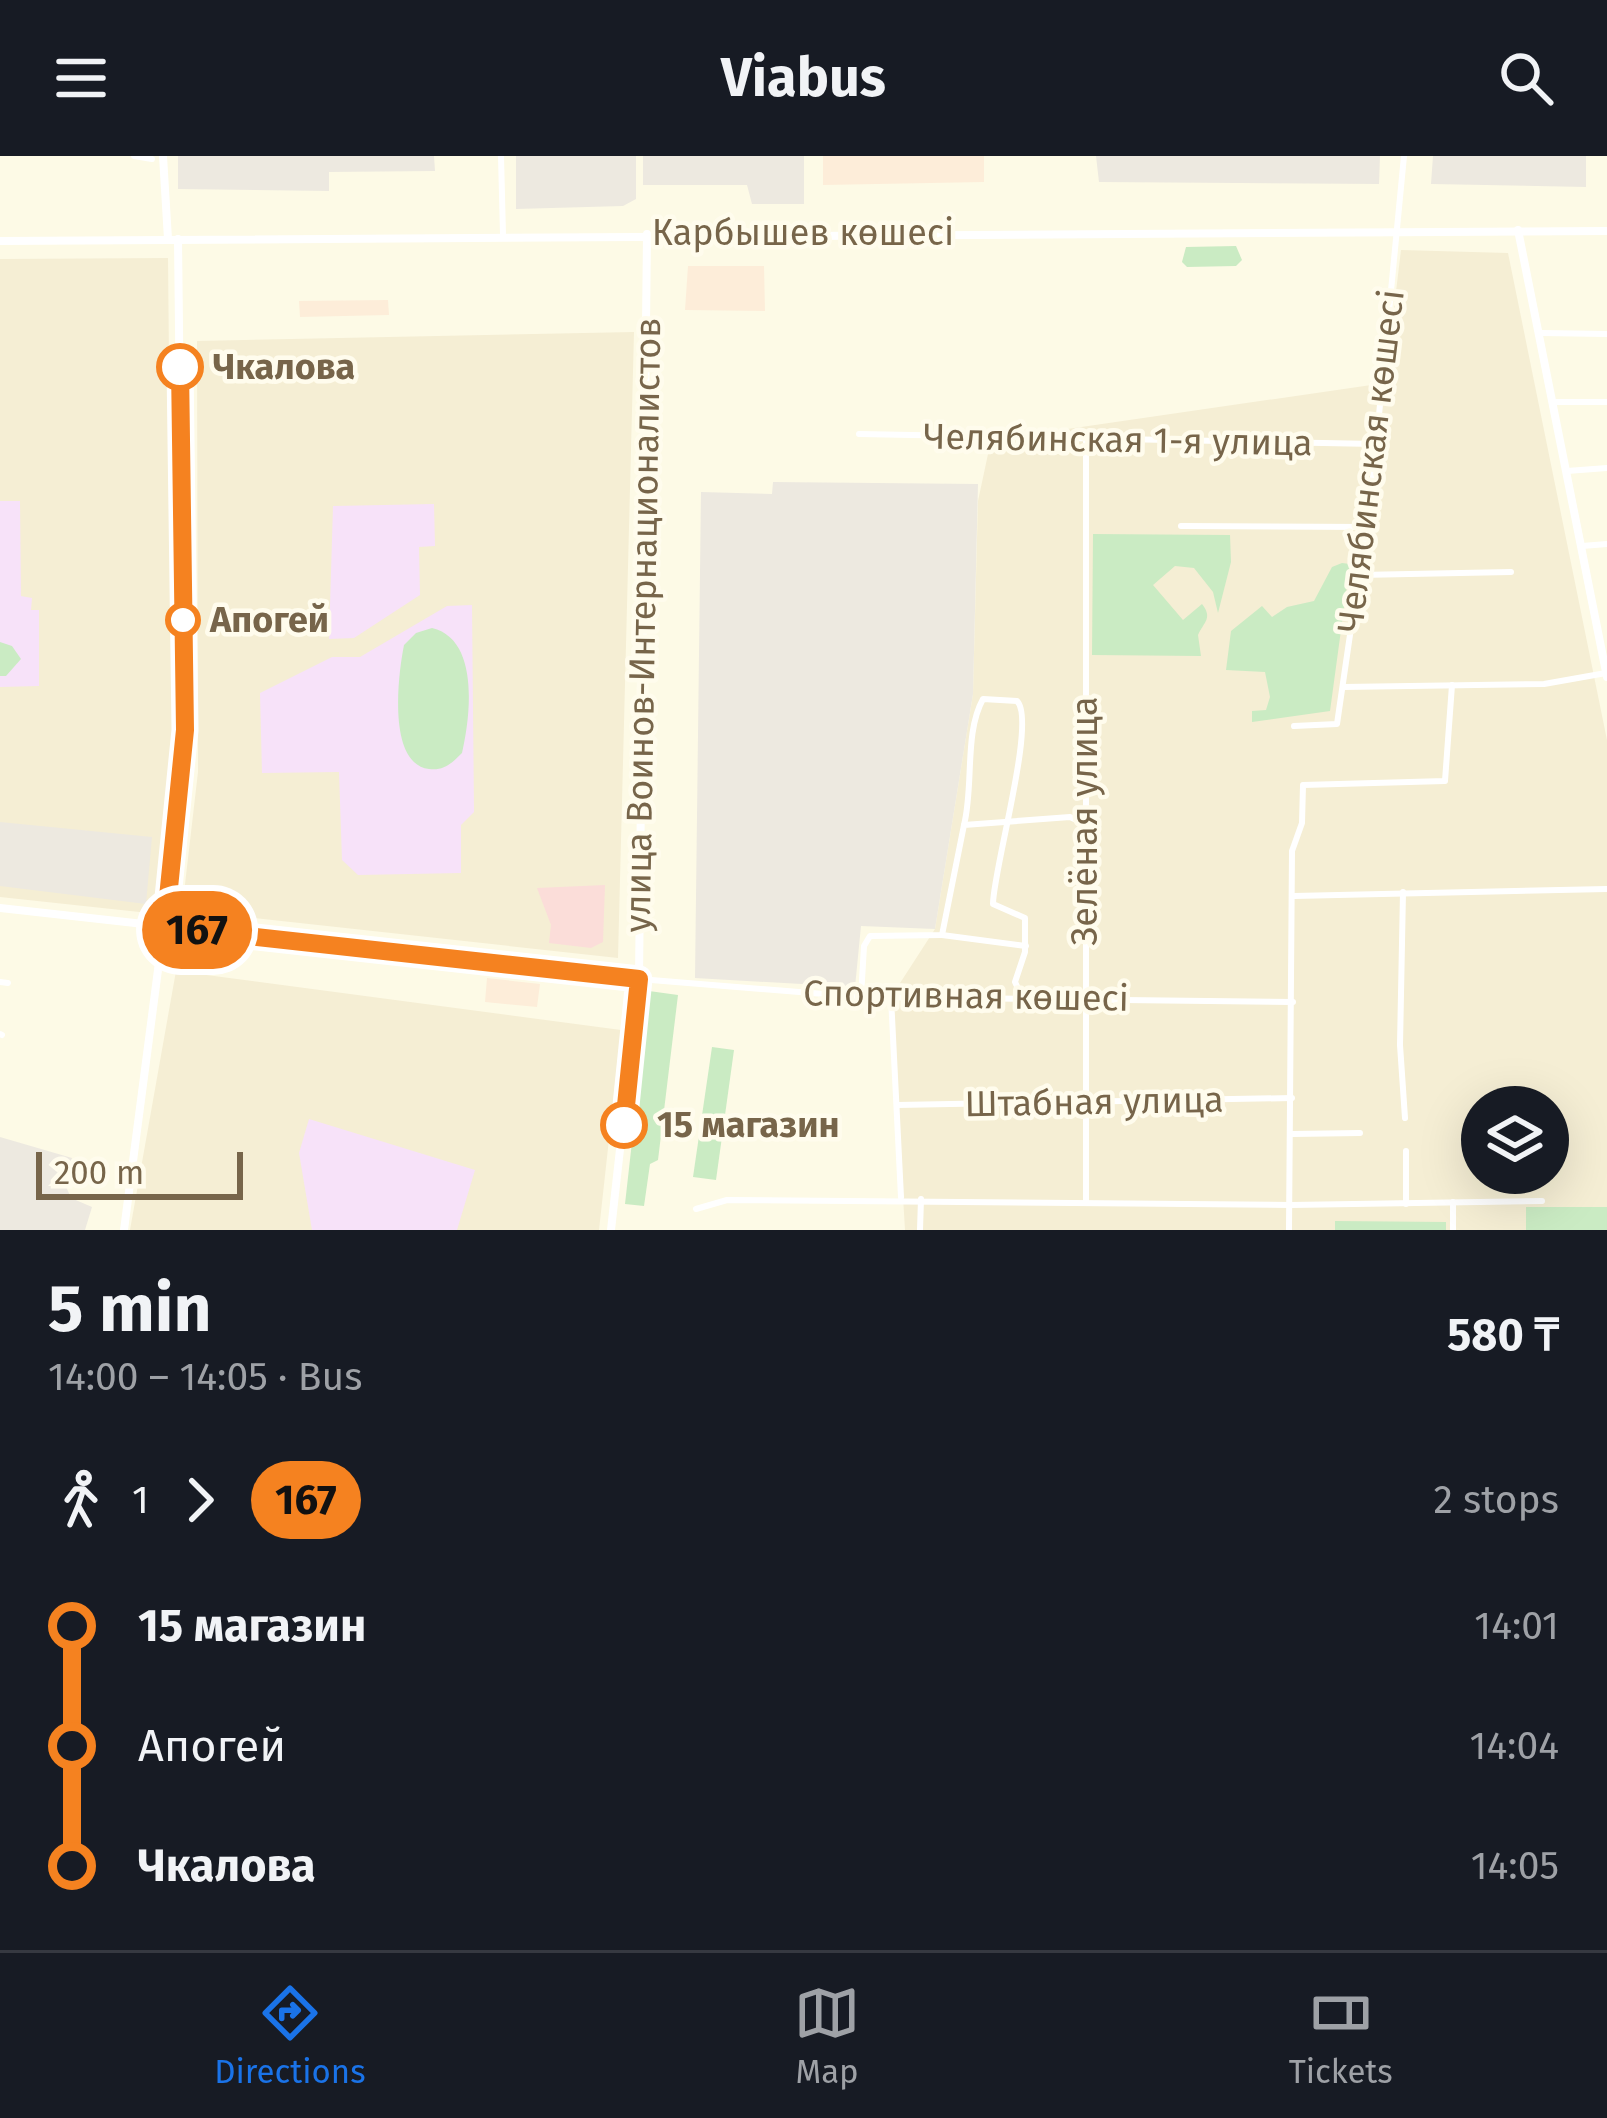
<!DOCTYPE html>
<meta charset="utf-8">
<style>
body{margin:0;font-family:"Fira Sans",sans-serif;background:#242831;color:#f1f3f6;height:100vh;display:flex;flex-direction:column;font-size:45px;white-space:nowrap}
*{box-sizing:border-box;margin:0}
p{font-size:39px;color:#9ea1a6}
.icon{flex:none;width:66px;height:66px;fill:none;stroke:currentColor;stroke-width:2;stroke-linecap:round;stroke-linejoin:round}
.map{position:relative;height:1074px;overflow:hidden}
.drawer{display:flex;flex-direction:column;background:#171b24;flex:1}
.drawer>*{flex:none}
.badge{padding:0 24px;border-radius:39px;font-size:42px;line-height:78px}
.tools{position:absolute;left:1461px;top:930px;display:grid;gap:24px}
.tools a{display:grid;place-items:center;width:108px;height:108px;border-radius:50%;background:#171b24;box-shadow:0 12px 48px #0002;font-size:60px}
.scale{position:absolute;left:36px;bottom:30px;width:207px;box-sizing:border-box;padding-left:12px;border:6px solid #77654a;border-top:0;font-size:33px;line-height:42px;white-space:nowrap;color:#77654a;-webkit-text-stroke:9px #fffced;paint-order:stroke}
.map>.badge{position:absolute;translate:-50% -50%;box-shadow:0 0 0 6px #fff}
.legs{display:flex;align-items:center;gap:18px;height:132px;padding:0 48px;font-size:39px}
.legs p{margin-inline-start:auto}
.overview{display:flex;align-items:center;justify-content:space-between;height:204px;padding:0 48px}
h1{font-size:66px;font-weight:700;line-height:90px}
ul{padding:0 48px;list-style:none}
li{display:flex;align-items:center;gap:42px;height:120px;font-size:45px}
li i{display:grid;place-items:center;width:18px;height:100%;margin:0 15px;background:currentColor}
li i::after{content:'';width:30px;height:30px;margin:-15px;border:9px solid;border-radius:50%;background:#171b24}
li p{margin-inline-start:auto}
li:first-child i{background:linear-gradient(#0000 50%,currentColor 0)}
li:last-child i{background:linear-gradient(currentColor 50%,#0000 0)}
header{display:flex;justify-content:space-between;align-items:center;height:156px;padding:0 48px;background:#171b24;font-size:54px;font-weight:700}
.dock{display:flex;justify-content:space-around;align-items:center;height:168px;border-top:3px solid #363941;background:#171b24;font-size:33px;color:#9ea1a6}
.dock a{display:grid;justify-items:center;gap:6px}
.dock .active{color:#1a73e8}
.map>svg:first-child{display:block}
.residential{fill:#f5eed4;fill-rule:evenodd}
.commercial{fill:#fdedd9}
.industrial{fill:#ede9e0}
.education{fill:#f7e2f9}
.medical{fill:#fbddd9}
.green{fill:#caebc3}
.lines{fill:none;stroke-linecap:round;stroke-linejoin:round}
.street{stroke:#fff;stroke-width:6}
.secondary{stroke:#fff;stroke-width:8}
.line-1-casing{stroke:#fff;stroke-width:27}
.line-1{stroke:#f58220;stroke-width:18}
.stop-1-dot{fill:#fff;stroke:#f58220;stroke-width:6}
.labels{text-anchor:middle;dominant-baseline:central;stroke-width:9;stroke-linejoin:round;paint-order:stroke}
.street-label{font-size:36px;fill:#77654a;stroke:#fffced}
.stop-label{font-size:36px;font-weight:bold;fill:#77654a;stroke:#fffced;text-anchor:start}
</style>
<header><svg class="icon" aria-label="menu" viewBox="0 0 24 24"><path d="M4 6h16M4 12h16M4 18h16"/></svg>Viabus<svg class="icon" aria-label="search" viewBox="0 0 24 24"><circle cx="10" cy="10" r="6"/><path d="M15 15l6 6"/></svg></header>
<div class="map">
<svg width="1607" height="1074" viewBox="0 0 1607 1074">
<rect width="100%" height="100%" fill="#fdfae6"/>
<g class="residential">
<path d="M1401,94L1508,97L1607,584V1074H905L891,841L935,773L973,538L978,345L991,284L1385,227ZM1482,951H1548V1017H1482Z"/>
<path d="M168,102L173,612L158,758L0,741V103Z"/>
<path d="M634,176L618,802L182,754L198,616L197,185Z"/>
<path d="M176,815L621,874L599,1074H130Z"/>
</g>
<g class="commercial">
<path d="M823,0H1047H984V26L823,29Z"/>
<path d="M688,110H764L765,155L685,154Z"/>
<path d="M388,144L389,159L300,161L299,145Z"/>
<path d="M487,822L540,828L537,851L485,846Z"/>
</g>
<g class="industrial">
<path d="M178,0H434L435,15L329,16V35L178,33Z"/>
<path d="M516,0H636V43L623,50L516,53Z"/>
<path d="M643,0H804V48H752L747,29H643Z"/>
<path d="M1096,0H1380L1379,28L1099,26Z"/>
<path d="M1433,0H1586V31L1431,28Z"/>
<path d="M773,326L978,328L973,538L935,773L861,770L855,831L695,822L701,336L772,338Z"/>
<path d="M0,666L152,681L146,748L0,730Z"/>
<path d="M0,981L72,1002L64,1026L71,1042L92,1051L85,1074H0Z"/>
</g>
<g class="education">
<path d="M0,345H20L21,440L32,442L31,454H39V530L0,531Z"/>
<path d="M434,348L435,390L419,391L420,439L354,482L329,483L333,350Z"/>
<path d="M472,449L474,656L461,669V717L358,719L342,704L339,616L262,617L260,537L332,501H360L447,450Z"/>
<path d="M309,963L475,1014L457,1074H312L299,997Z"/>
</g>
<path class="medical" d="M605,729L603,786L591,792L549,787L551,769L537,732Z"/>
<g class="green">
<path d="M1236,90L1242,104L1236,110L1187,111L1182,106L1186,91Z"/>
<path d="M1093,378L1230,379L1231,406L1218,457L1213,436L1194,412L1175,410L1153,429L1183,464L1202,448C1213,462 1204,466 1198,479L1201,500L1092,499Z"/>
<path d="M1342,407L1350,408L1330,555L1252,566V555L1266,554L1270,541L1265,516L1226,514L1231,475L1262,450L1272,461L1287,451L1314,445L1332,411Z"/>
<path d="M432,472C479,483 471,558 462,597C452,607 444,615 429,613C387,608 398,519 404,489L416,477Z"/>
<path d="M0,486L12,490L21,503L6,520H0Z"/>
<path d="M649,835L678,839L658,1004L650,1008L644,1050L625,1048Z"/>
<path d="M712,891L734,894L716,1024L693,1021Z"/>
<rect x="1526" y="1051" width="81" height="23"/>
<path d="M1335,1065L1446,1066V1074H1335Z"/>
</g>
<g class="lines">
<g class="street">
<path d="M134,0L152,3"/>
<path d="M501,0L503,79"/>
<path d="M1541,177L1607,178"/>
<path d="M1554,246H1607"/>
<path d="M859,278L1376,288"/>
<path d="M1567,315L1607,312"/>
<path d="M1181,370L1366,371"/>
<path d="M1582,390L1607,388"/>
<path d="M1359,419L1511,416"/>
<path d="M1343,531L1544,528L1606,517"/>
<path d="M1294,570L1337,568L1373,321L1404,0"/>
<path d="M964,669C974,630 964,577 983,543L1017,545C1037,564 993,714 993,748L1025,762V796L1015,826L1022,841"/>
<path d="M1403,736L1400,889L1405,962"/>
<path d="M1294,740L1607,733"/>
<path d="M942,779L1026,790"/>
<path d="M639,823L861,841L1293,846"/>
<path d="M0,826L8,827"/>
<path d="M861,841L864,790L870,780L942,779L964,669L1070,661L1085,668"/>
<path d="M891,841L901,1041"/>
<path d="M0,878L2,879"/>
<path d="M897,949L1292,942"/>
<path d="M1292,978L1360,977"/>
<path d="M1406,995V1048"/>
<path d="M1086,1046V285"/>
<path d="M696,1053L727,1044L1291,1049L1542,1045"/>
<path d="M920,1074L921,1043"/>
<path d="M1289,1074L1292,695L1302,667L1303,629L1445,625L1452,529"/>
<path d="M1453,1074V1046"/>
</g>
<g class="secondary">
<path d="M163,0L168,83"/>
<path d="M1518,74L1607,521"/>
<path d="M0,85L1607,75"/>
<path d="M0,752L639,823"/>
<path d="M124,1074L184,615L178,83"/>
<path d="M611,1074L639,823L647,78"/>
</g>
</g>
<g class="lines">
<defs>
<path id="line-1" d="M180,211L185,574L165,771L639,823L624,969"/>
</defs>
<use href="#line-1" class="line-1-casing"/>
<use href="#line-1" class="line-1"/>
</g>
<g class="stop-1-dot">
<circle cx="180" cy="211" r="21"/>
<circle cx="183" cy="464" r="15"/>
<circle cx="624" cy="969" r="21"/>
</g>
<g class="labels">
<g class="street-label">
<text x="803" y="77">Карбышев көшесі</text>
<text transform="translate(1118 284) rotate(1)">Челябинская 1-я улица</text>
<text transform="translate(1371 305) rotate(-83)">Челябинская көшесі</text>
<text transform="translate(643 469) rotate(-89)">улица Воинов-Интернационалистов</text>
<text transform="translate(1085 665) rotate(-90)">Зелёная улица</text>
<text transform="translate(966 840) rotate(1)">Спортивная көшесі</text>
<text transform="translate(1094 946) rotate(-1)">Штабная улица</text>
</g>
<g class="stop-label">
<text x="213" y="211">Чкалова</text>
<text x="210" y="464">Апогей</text>
<text x="657" y="969">15 магазин</text>
</g>
</g>
</svg>
<div class="tools">
<a><svg class="icon" aria-label="layers" viewBox="0 0 24 24"><path d="M12 4l9 5-9 5-9-5zM3 14l9 5 9-5"/></svg></a>
</div>
<div class="scale">200 m</div>
<b class="badge" style="left:197px;top:774px;background:#f58220;color:#111">167</b>
</div>
<section class="drawer">
<div class="overview"><div><h1>5 min</h1><p>14:00 – 14:05 · Bus</p></div><b>580 ₸</b></div>
<div class="legs"><svg class="icon" aria-label="walk" viewBox="0 0 24 24"><circle cx="13" cy="4" r="2"/><path d="M13 8l-2 6 4 7M11 14l-3 7M7 12l3-4h3l4 4"/></svg>1<svg class="icon" aria-label="forward" viewBox="0 0 24 24"><path d="M9 5l7 7-7 7"/></svg><b class="badge" style="background:#f58220;color:#111">167</b><p>2 stops</p></div>
<ul>
<li><i style="color:#f58220"></i><b>15 магазин</b><p>14:01</p></li>
<li><i style="color:#f58220"></i><span>Апогей</span><p>14:04</p></li>
<li><i style="color:#f58220"></i><b>Чкалова</b><p>14:05</p></li>
</ul>
</section>
<nav class="dock">
<a class="active"><svg class="icon" aria-label="directions" viewBox="0 0 24 24"><path d="M12 3l9 9-9 9-9-9zM9 14v-3h6M13 9l2 2-2 2"/></svg>Directions</a>
<a><svg class="icon" aria-label="map" viewBox="0 0 24 24"><path d="M3 6l6-2 6 2 6-2v14l-6 2-6-2-6 2zM9 4v14M15 6v14"/></svg>Map</a>
<a><svg class="icon" aria-label="tickets" viewBox="0 0 24 24"><path d="M3 7h18v10H3zM15 7v10"/></svg>Tickets</a>
</nav>
